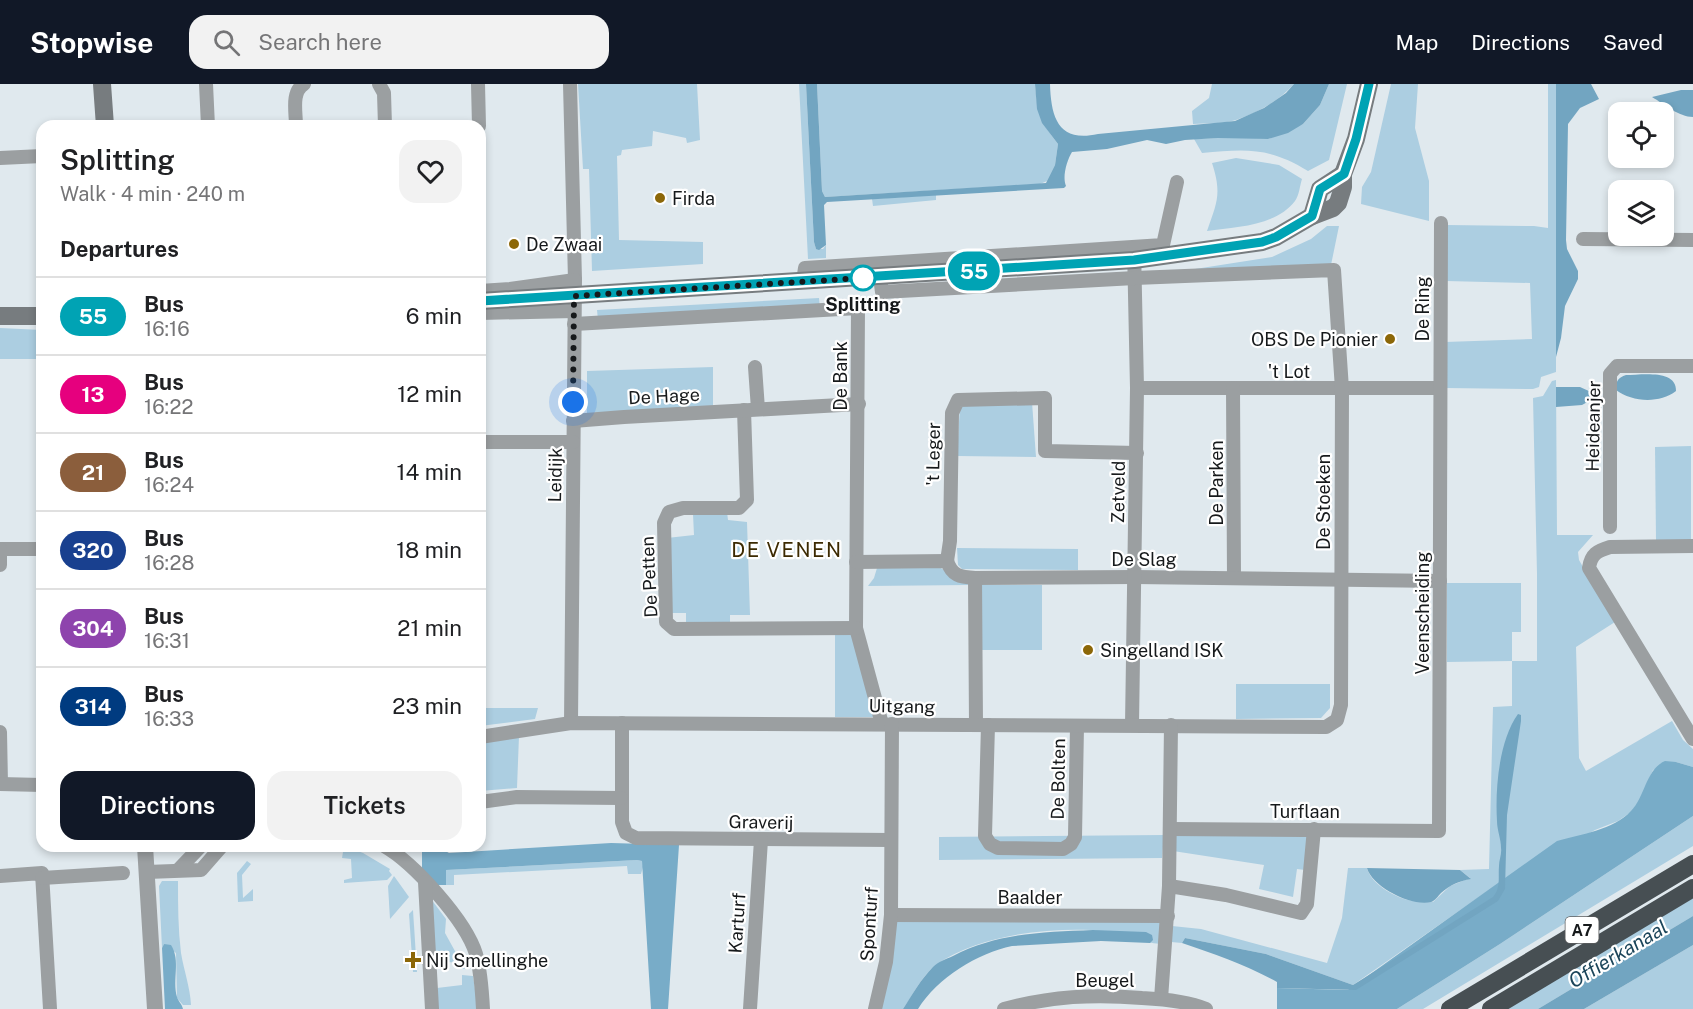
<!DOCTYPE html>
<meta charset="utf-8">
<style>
body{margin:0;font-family:"Public Sans",sans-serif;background:#f2f2f2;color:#202124;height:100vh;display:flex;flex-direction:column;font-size:22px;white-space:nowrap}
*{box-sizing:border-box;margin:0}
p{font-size:20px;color:#757577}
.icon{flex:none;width:33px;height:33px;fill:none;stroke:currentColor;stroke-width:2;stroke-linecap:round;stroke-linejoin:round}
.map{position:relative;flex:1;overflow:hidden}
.drawer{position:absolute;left:36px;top:36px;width:450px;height:732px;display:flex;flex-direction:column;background:#fff;border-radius:18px;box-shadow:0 3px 9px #0003}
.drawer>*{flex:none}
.badge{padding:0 12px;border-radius:20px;font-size:21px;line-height:39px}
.fabs{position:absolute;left:1608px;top:18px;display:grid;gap:12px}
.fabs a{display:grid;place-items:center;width:66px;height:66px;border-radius:12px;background:#fff;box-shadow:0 3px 9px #0003;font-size:30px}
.you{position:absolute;width:30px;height:30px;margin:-15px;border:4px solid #fff;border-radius:50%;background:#1a73e8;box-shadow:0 0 0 9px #1a73e833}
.map>.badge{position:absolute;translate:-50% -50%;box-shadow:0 0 0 3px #fff}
h2{padding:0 24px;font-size:22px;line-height:54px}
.round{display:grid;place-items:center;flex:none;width:63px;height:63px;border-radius:18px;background:#f2f2f2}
.summary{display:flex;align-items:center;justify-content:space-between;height:102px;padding:0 24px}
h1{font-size:28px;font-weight:600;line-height:45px}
.button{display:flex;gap:12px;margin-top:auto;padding:12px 24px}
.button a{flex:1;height:69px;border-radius:18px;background:#111827;color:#fff;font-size:24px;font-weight:600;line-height:69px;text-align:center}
.button a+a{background:#f2f2f2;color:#202124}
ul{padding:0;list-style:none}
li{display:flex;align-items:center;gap:18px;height:78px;padding:0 24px;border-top:2px solid #e0e0e0}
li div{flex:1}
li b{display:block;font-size:22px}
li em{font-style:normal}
li .badge{min-width:66px;font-weight:700;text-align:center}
header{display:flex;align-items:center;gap:36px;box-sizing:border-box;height:84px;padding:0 30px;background:#111827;color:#fff}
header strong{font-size:28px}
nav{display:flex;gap:33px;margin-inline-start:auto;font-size:21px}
.search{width:420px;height:54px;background:#f2f2f2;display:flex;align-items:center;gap:15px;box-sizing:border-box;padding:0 21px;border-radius:18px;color:#757577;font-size:22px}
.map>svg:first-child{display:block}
.green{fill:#accee1}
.forest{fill:#78acc8}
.water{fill:#72a5c1}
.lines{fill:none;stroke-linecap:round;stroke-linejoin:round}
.minor{stroke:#9b9fa1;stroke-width:14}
.tertiary{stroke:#9b9fa1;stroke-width:16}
.secondary{stroke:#777c7f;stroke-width:18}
.motorway{stroke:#474f53;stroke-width:18}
.line-casing{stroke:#fff;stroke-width:14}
.line{stroke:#00a3b4;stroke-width:9}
.walk{stroke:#16191b;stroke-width:6;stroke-dasharray:0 10.8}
.poi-dot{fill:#8c6708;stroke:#fff;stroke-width:2}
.stop-dot{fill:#fff;stroke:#00a3b4;stroke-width:3}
.labels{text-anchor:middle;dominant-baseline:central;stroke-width:4.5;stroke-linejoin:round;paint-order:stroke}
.shield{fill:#fff;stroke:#5c5e5f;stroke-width:1.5}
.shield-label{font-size:16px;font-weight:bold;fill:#16191b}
.poi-label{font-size:18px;fill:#16191b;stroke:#fff;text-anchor:start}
.stop-label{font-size:18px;font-weight:bold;fill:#16191b;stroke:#fff}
.street-label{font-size:18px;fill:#16191b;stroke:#fff}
.neighbourhood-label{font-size:20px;letter-spacing:1.5px;fill:#3c2a02;stroke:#fff}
.water-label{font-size:20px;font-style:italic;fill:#1b455a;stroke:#fff}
</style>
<header>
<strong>Stopwise</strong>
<div class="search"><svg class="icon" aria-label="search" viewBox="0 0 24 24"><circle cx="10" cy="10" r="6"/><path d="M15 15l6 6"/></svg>Search here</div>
<nav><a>Map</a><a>Directions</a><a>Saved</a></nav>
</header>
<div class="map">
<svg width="1693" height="925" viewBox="0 0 1693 925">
<rect width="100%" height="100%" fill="#e0e9ee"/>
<g class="green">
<path d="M578,0H697L700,56L687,59L686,54L653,47L652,62L622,66L621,71L617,72L619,156L703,158V180L592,187L589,85H583Z"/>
<path d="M799,0H806L814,158L816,165H823L826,161V174L808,175Z"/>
<path d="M817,0H1035C1038,31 1039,35 1058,60L1055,81L1047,97L1040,100L825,113L822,107Z"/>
<path d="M1212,0H1294C1279,17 1257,29 1236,36C1223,40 1206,39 1193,40L1192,27L1209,14Z"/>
<path d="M1329,0H1347L1329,76L1308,87C1269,63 1246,65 1202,69L1194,55L1241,53L1268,55L1303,40L1320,21Z"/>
<path d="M1391,0H1418L1415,44L1429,97V137L1361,120L1362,103L1371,88Z"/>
<path d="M1548,0H1556V288L1541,293L1539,303L1533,305L1445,304V258L1532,255L1530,199L1446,197L1447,141L1534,142L1548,144Z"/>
<path d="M1236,74L1279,81L1302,95C1300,101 1299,112 1295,117C1276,142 1236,143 1207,147C1217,118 1222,110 1212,79Z"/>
<path d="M936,111V116L873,122L872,115Z"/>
<path d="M1327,142H1339L1331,181L1163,190L1272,173L1311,155Z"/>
<path d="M819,214L820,224L598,236L597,226Z"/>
<path d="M0,244L42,246V275H0Z"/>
<path d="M713,283V326L587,329V287Z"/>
<path d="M1556,296L1557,451H1593L1578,468L1579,476L1615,538L1576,563L1579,674L1586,687L1672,637L1683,656L1693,665V683L1676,678L1653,686L1639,718L1631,728L1618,737L1595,746L1499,799L1353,901L1266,870L1185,854L1182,859L1171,858L1172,842L1201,845L1327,879L1342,834L1348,784H1367C1371,800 1393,812 1408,816C1416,818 1425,817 1433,818L1450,802L1470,794L1460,786L1489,785L1493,623L1512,622V577L1447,578V499H1521V548H1512V577H1537V490L1533,314L1543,312L1552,297Z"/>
<path d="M1032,318L1036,373L957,372L960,321Z"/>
<path d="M1691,362V456H1656L1655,363Z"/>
<path d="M727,428L728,436L747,438L750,531H730V539H686V529H669L667,454L694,451L693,430Z"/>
<path d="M957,464L1078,465V486L962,485L958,481Z"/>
<path d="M934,480L969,501L868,502L874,494L877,484Z"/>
<rect x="979" y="501" width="63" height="65"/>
<path d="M835,548H852L875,633H835Z"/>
<path d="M1236,600H1330V624L1321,634L1236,635Z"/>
<path d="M480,624H538L535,635L480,642Z"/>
<path d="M519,652L517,704L480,707V658Z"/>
<path d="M1693,732V762L1423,925H1397L1500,860Z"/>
<path d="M1173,749H1309L1305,786L1297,785L1293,813L1259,805L1264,781L1173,767Z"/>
<path d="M1164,751L1162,774L939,776V753Z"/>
<path d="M344,762L363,769L390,785L389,787L392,791L387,796L344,799V796L352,794L351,775L342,774Z"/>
<path d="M637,776L642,777L643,783L641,790H628L627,782L454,791V801H446V786Z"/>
<path d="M247,777L251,780L242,791L243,814L253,805V817L238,818L237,789Z"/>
<path d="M394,792L409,813L390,835L388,802Z"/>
<path d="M162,797H178C178,821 178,845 181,869C184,887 190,903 191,921H183L177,914L176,869L164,860L162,864L159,802Z"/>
<path d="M1693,814V832L1538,925H1504Z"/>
<path d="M431,815L446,835L445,849L461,878L467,870L472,885H461L460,879L435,877Z"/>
<path d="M413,826L417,888H413L409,830Z"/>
<path d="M1158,835L1164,839L1162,860C1141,859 1116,848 1091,846C1042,844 977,852 936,881C922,891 913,911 903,925H881L893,840L898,836Z"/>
<path d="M1693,861V925H1584Z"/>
<path d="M462,891L473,892L478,925H438L437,904L462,901Z"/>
</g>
<g class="forest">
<path d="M1665,677L1676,678L1693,683V732L1500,860L1397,925H1277V904L1348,906L1557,757C1582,750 1613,746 1631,727C1645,713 1646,685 1665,677Z"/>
<path d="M611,759L679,761L668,925H651L642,777L637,776L446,786V801H436L422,785V762H436L449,769Z"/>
<path d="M164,860L171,861C181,877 172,895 177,913C178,917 182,920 183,925H165L162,864Z"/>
</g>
<g class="water">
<path d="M806,0H817L822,107L825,113L1046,99L1055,81L1058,60L1042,39L1037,25L1035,0H1050C1051,33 1058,59 1098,50L1235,37L1264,24L1286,9L1294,0H1329L1320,21L1303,40L1288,49L1268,55L1218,54L1185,56L1166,60L1147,56L1107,65L1072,68C1067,76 1062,93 1066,102L1064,104L827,118L824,121L826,161L819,166L816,165L814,158Z"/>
<path d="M1556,0H1591L1599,15L1580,24L1568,40L1566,156L1567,165L1578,187V195L1565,222L1561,254L1556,273Z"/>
<path d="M1681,6H1693V33C1679,33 1664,20 1652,13Z"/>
<path d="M1626,291C1641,291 1677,285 1676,307C1659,320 1632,318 1616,306C1616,296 1618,294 1626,291Z"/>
<path d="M1556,303H1580L1591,308V316L1582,321L1556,323Z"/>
<path d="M1518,630L1521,631V637L1507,731L1505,805L1498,817L1356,906L1277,904V898C1246,881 1215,870 1182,859L1185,854L1266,870L1353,901L1493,813C1501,803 1498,794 1499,782C1499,776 1502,770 1501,764C1501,755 1497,746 1497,737C1495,705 1499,656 1518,630Z"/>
<path d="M1367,784L1460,786L1471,795C1459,797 1450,801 1441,809C1438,812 1435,817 1431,818C1412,823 1372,803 1367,784Z"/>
<path d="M1693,832V861L1584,925H1538Z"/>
<path d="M1093,846L1146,848L1152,851L1153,856L1150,859L1101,857L1012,862C978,869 937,894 918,925H903C912,911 921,895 933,883C938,878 946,875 953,872C997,849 1043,848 1093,846Z"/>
</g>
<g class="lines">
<g class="minor">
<path d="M206,0L208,42"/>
<path d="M379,0L384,9L385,42"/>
<path d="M478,0L479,42"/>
<path d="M570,0L575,196L571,639"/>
<path d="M296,42C296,28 291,8 304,0"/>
<path d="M0,74L42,72"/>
<path d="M1583,155L1693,156"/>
<path d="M803,197L805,184L1163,161L1177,98"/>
<path d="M480,207L510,205L575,196"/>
<path d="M480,229L574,227"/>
<path d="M574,240L858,224L856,544L882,640"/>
<path d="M755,283L758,325"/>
<path d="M1137,304H1440"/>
<path d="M1233,304L1234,494"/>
<path d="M744,326L747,416L739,424H683L669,428L664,439L666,538L674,545L856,544"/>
<path d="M573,337L624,333L859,320"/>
<path d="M480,358H573"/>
<path d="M1610,443V290L1617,282H1693"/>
<path d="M1693,462L1610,463C1597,467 1591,470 1589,484L1693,655"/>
<path d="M0,465H42"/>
<path d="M947,477L950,457L952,329L958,316L1045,314V367L1137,369"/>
<path d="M856,478L947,477C952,492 960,493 975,494L1135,493L1440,497"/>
<path d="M0,481V465"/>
<path d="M975,494L976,641"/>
<path d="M622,639V738L626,749L636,754L891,756"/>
<path d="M988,641L985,752L990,760L998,764L1063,765L1071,760L1075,753L1077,642"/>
<path d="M1132,641L1137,304L1134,164"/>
<path d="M0,648L1,700"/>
<path d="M480,653L571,639L1326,643L1337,636L1341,621L1342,305L1334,186L1135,194L882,208L880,193"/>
<path d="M0,700L42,701"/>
<path d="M480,718L517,713L621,714"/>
<path d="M1171,745L1439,747L1441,139"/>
<path d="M384,762C414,779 466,837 476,870C481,888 482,906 483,925"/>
<path d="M178,786L201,762"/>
<path d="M147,788L201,786L222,762"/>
<path d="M0,792L42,789L50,925"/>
<path d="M42,794L123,789"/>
<path d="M425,798L432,925"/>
<path d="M1169,802L1171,641"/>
<path d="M891,831L1168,832"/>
<path d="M1161,915L1169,802L1226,811L1301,829L1307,820L1314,745"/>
<path d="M750,925L761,756"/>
<path d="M875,925L886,878L891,831L892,640"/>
<path d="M1004,925C1051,912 1094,910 1142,914C1163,915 1187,917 1206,925"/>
</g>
<path class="tertiary" d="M145,762L155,925"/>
<g class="secondary">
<path d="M102,0L105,42"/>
<path d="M1312,132L1320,105L1343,90"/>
<path d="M480,217L1134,176L1262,158L1276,153L1312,132L1333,124L1338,119L1343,103V90L1356,55L1369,0"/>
<path d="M0,232H42"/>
</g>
<g class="motorway">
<path d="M1450,925L1693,780"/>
<path d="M1491,925L1693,804"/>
</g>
</g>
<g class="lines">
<defs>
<path id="line" d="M480,217L1134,176L1262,158L1276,153L1312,132L1320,105L1344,90L1356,55L1369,0"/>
</defs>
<use href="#line" class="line-casing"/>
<use href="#line" class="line"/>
<path class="walk" d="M573,318L574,212L863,194"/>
</g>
<g class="poi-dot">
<circle cx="660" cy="114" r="6"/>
<circle cx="514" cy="160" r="6"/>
<circle cx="1390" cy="255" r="6"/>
<circle cx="1088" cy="566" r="6"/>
<path d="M410 867h6v6h6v6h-6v6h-6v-6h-6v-6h6z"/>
</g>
<circle class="stop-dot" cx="863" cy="194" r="12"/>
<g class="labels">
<rect class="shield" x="1565.5" y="833" width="33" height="26" rx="4.5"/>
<g class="shield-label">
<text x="1582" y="846">A7</text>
</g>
<g class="poi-label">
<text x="672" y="114">Firda</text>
<text x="526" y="160">De Zwaai</text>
<text x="1378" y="255" text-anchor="end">OBS De Pionier</text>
<text x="1100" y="566">Singelland ISK</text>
<text x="426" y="876">Nij Smellinghe</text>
</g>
<g class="stop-label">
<text x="863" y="220">Splitting</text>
</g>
<g class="street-label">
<text transform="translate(1422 225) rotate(-90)">De Ring</text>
<text x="1289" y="287">'t Lot</text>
<text transform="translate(840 292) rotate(-90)">De Bank</text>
<text transform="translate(664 312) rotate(-3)">De Hage</text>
<text transform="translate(1593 342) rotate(-89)">Heideanjer</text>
<text transform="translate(933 370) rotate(-89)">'t Leger</text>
<text transform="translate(555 391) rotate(-89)">Leidijk</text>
<text transform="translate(1216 399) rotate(-90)">De Parken</text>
<text transform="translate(1118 408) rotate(-89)">Zetveld</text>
<text transform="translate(1323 418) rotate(-90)">De Stoeken</text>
<text x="1144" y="475">De Slag</text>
<text transform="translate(649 493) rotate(-93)">De Petten</text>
<text transform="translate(1422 529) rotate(-90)">Veenscheiding</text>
<text transform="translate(902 622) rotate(1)">Uitgang</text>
<text transform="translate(1058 695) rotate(-89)">De Bolten</text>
<text x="1305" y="727">Turflaan</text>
<text transform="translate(761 738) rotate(1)">Graverij</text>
<text x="1030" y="813">Baalder</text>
<text transform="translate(737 839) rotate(-86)">Karturf</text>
<text transform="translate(869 840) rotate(-86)">Sponturf</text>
<text x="1105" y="896">Beugel</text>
</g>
<g class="neighbourhood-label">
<text x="787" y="466">DE VENEN</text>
</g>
<g class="water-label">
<text transform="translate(1618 870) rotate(-31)">Offierkanaal</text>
</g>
</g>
</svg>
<div class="fabs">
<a><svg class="icon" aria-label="locate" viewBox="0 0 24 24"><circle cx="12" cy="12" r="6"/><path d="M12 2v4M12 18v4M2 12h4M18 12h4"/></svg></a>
<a><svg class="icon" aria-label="layers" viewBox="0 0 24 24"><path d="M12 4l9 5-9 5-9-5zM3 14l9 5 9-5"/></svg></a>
</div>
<div class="you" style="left:573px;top:318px"></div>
<b class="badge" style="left:974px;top:187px;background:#00a3b4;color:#fff">55</b>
<section class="drawer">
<div class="summary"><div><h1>Splitting</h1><p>Walk · 4 min · 240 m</p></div><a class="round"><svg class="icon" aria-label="heart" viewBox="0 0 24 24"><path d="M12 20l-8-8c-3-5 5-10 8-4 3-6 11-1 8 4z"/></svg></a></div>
<h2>Departures</h2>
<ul>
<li><span class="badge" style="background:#00a3b4;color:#fff">55</span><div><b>Bus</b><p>16:16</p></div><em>6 min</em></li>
<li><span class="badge" style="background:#e6007e;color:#fff">13</span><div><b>Bus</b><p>16:22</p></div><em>12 min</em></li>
<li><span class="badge" style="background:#8b5e3c;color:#fff">21</span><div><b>Bus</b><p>16:24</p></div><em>14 min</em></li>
<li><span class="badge" style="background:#19408f;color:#fff">320</span><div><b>Bus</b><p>16:28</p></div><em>18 min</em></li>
<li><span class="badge" style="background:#8e44ad;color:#fff">304</span><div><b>Bus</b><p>16:31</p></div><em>21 min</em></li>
<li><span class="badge" style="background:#003b80;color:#fff">314</span><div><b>Bus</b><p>16:33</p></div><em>23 min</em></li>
</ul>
<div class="button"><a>Directions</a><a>Tickets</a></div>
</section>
</div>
